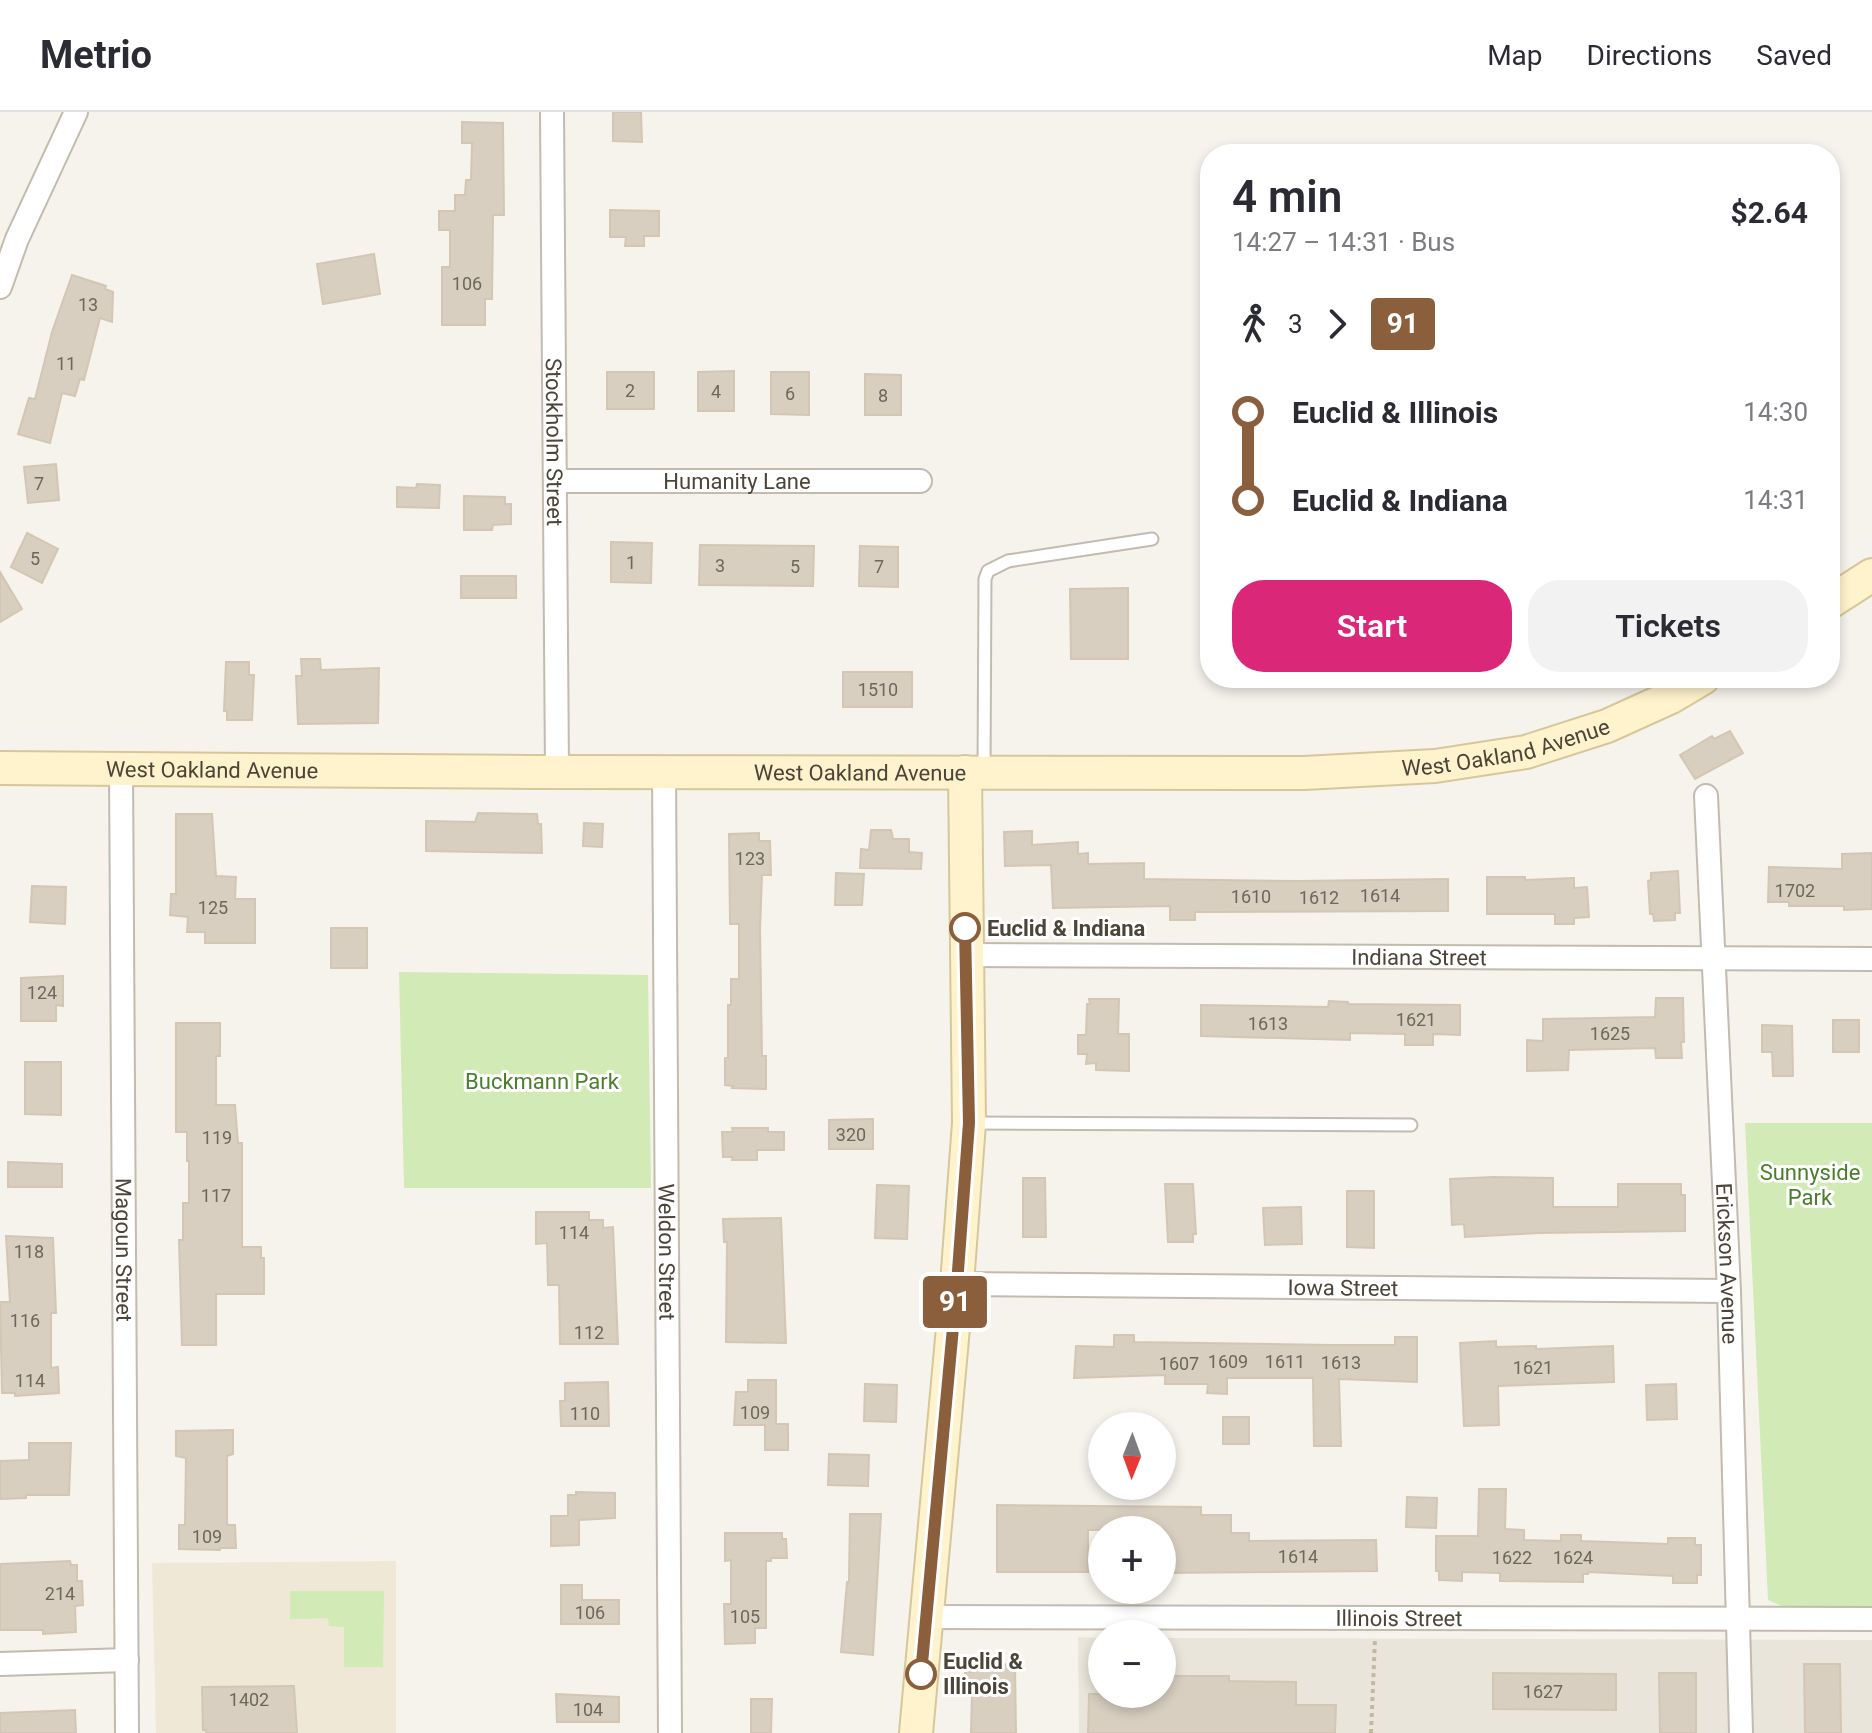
<!DOCTYPE html>
<meta charset="utf-8">
<style>
body{margin:0;font-family:Roboto,sans-serif;background:#f2f2f3;color:#2b2b33;height:100vh;display:flex;flex-direction:column;font-size:30px;white-space:nowrap}
*{box-sizing:border-box;margin:0}
p{font-size:26px;color:#7c7c81}
.icon{flex:none;width:44px;height:44px;fill:none;stroke:currentColor;stroke-width:2;stroke-linecap:round;stroke-linejoin:round}
.map{position:relative;flex:1;overflow:hidden}
.panel{position:absolute;left:1200px;top:32px;width:640px;height:544px;display:flex;flex-direction:column;background:#fff;border-radius:32px;box-shadow:0 4px 12px #0003}
.panel>*{flex:none}
.badge{padding:0 16px;border-radius:6px;font-size:28px;line-height:52px}
.needle{width:52px;rotate:181deg}
.fabs{position:absolute;left:1088px;top:1300px;display:grid;gap:16px}
.fabs a{display:grid;place-items:center;width:88px;height:88px;border-radius:50%;background:#fff;box-shadow:0 4px 12px #0003;font-size:40px}
.map>.badge{position:absolute;translate:-50% -50%;box-shadow:0 0 0 4px #fff}
.legs{display:flex;align-items:center;gap:12px;height:88px;padding:0 32px;font-size:26px}
.legs p{margin-inline-start:auto}
.head{display:flex;align-items:center;justify-content:space-between;height:136px;padding:0 32px}
h1{font-size:44px;font-weight:600;line-height:60px}
.action{display:flex;gap:16px;margin-top:auto;padding:16px 32px}
.action a{flex:1;height:92px;border-radius:32px;background:#db2777;color:#fff;font-size:32px;font-weight:600;line-height:92px;text-align:center}
.action a+a{background:#f2f2f3;color:#2b2b33}
ul{padding:0 32px;list-style:none}
li{display:flex;align-items:center;gap:28px;height:88px;font-size:30px}
li i{display:grid;place-items:center;width:12px;height:100%;margin:0 10px;background:currentColor}
li i::after{content:'';width:20px;height:20px;margin:-10px;border:6px solid;border-radius:50%;background:#fff}
li p{margin-inline-start:auto}
li:first-child i{background:linear-gradient(#0000 50%,currentColor 0)}
li:last-child i{background:linear-gradient(currentColor 50%,#0000 0)}
header{display:flex;align-items:center;gap:48px;box-sizing:border-box;height:112px;padding:0 40px;background:#fff;border-bottom:2px solid #e1e1e2}
header strong{font-size:38px}
nav{display:flex;gap:44px;margin-inline-start:auto;font-size:28px}
.map>svg:first-child{display:block}
.residential{fill:#eae5da}
.education{fill:#efe8d6}
.green{fill:#d2eab5}
.building{fill:#d8cfc1;stroke:#d3c7b4;stroke-width:2}
.lines{fill:none;stroke-linecap:round;stroke-linejoin:round}
.lane-casing{stroke:#c2bbae;stroke-width:15}
.street-casing{stroke:#c2bbae;stroke-width:26}
.secondary-casing{stroke:#d6c79b;stroke-width:36}
.path{stroke:#c4b79f;stroke-width:4;stroke-dasharray:4 4;stroke-linecap:butt}
.lane{stroke:#fff;stroke-width:11}
.street{stroke:#fff;stroke-width:22}
.secondary{stroke:#fff3cd;stroke-width:32}
.line-1-casing{stroke:#fff;stroke-width:18}
.line-1{stroke:#8b5e3c;stroke-width:12}
.stop-1-dot{fill:#fff;stroke:#8b5e3c;stroke-width:4}
.labels{text-anchor:middle;dominant-baseline:central;stroke-width:6;stroke-linejoin:round;paint-order:stroke}
.number-label{font-size:18px;fill:#6e675b}
.street-label{font-size:22px;fill:#4b4439;stroke:#fff}
.stop-label{font-size:22px;font-weight:bold;fill:#4b4439;stroke:#fff;text-anchor:start}
.park-label{font-size:22px;fill:#4a7f2a;stroke:#fff}
</style>
<header>
<strong>Metrio</strong>
<nav><a>Map</a><a>Directions</a><a>Saved</a></nav>
</header>
<div class="map">
<svg width="1872" height="1621" viewBox="0 0 1872 1621">
<rect width="100%" height="100%" fill="#f6f3ec"/>
<path class="residential" d="M1078,1525L1102,1526V1582H1162V1526L1872,1528V1621H1079Z"/>
<path class="education" d="M396,1449V1621H156L152,1451Z"/>
<g class="green">
<path d="M399,860L648,863L651,1076H404Z"/>
<path d="M1745,1011H1872V1494H1782L1768,1488Z"/>
<path d="M290,1479H384L383,1555H344V1515L329,1514L328,1506L290,1507Z"/>
</g>
<g class="building">
<path d="M613,0H641L642,30L613,29Z"/>
<path d="M462,10L503,11L504,103H493L492,187H485V213H442V155H450V118H439V99H455V83H465L466,68H471L472,31H462Z"/>
<path d="M610,98L659,99V124H644V134H625L626,125H610Z"/>
<path d="M374,142L380,182L323,192L317,152Z"/>
<path d="M72,163L106,174L105,177L113,180L112,210L100,206L84,268L80,267L75,284L62,281L50,331L18,322L29,286L35,287L52,220Z"/>
<path d="M734,259V299H698V260Z"/>
<rect x="607" y="260" width="47" height="37"/>
<path d="M771,260H809V303L771,302Z"/>
<path d="M865,262L901,263V303H865Z"/>
<path d="M56,352L59,388L28,391L24,355Z"/>
<path d="M417,372L440,373L439,396L397,395V375L416,376Z"/>
<path d="M464,384L505,385V392H511V412L493,413L492,418H464Z"/>
<path d="M27,421L58,437L42,471L11,455Z"/>
<path d="M611,430L652,431L651,471L611,470Z"/>
<path d="M700,433L814,434L813,474L699,473Z"/>
<path d="M860,434L898,435V475L859,474Z"/>
<path d="M0,460L22,497L0,510Z"/>
<rect x="461" y="464" width="55" height="22"/>
<path d="M1128,476V547H1071L1070,477Z"/>
<path d="M301,547H320L321,558L379,556L378,611L298,612L296,564H302Z"/>
<path d="M226,550H249V563H254L252,608H227V599H224Z"/>
<rect x="843" y="560" width="69" height="35"/>
<path d="M1730,619L1743,641L1695,667L1680,643L1712,624L1714,627Z"/>
<path d="M478,701L537,702L538,712H541L542,741L426,739V709L475,710Z"/>
<path d="M176,702H212L216,764L236,765L235,787H255V831H205V820H187L188,805L170,803L171,782H176Z"/>
<path d="M584,711L603,712L602,735L583,734Z"/>
<path d="M871,718H891L893,727H909V740L922,741L921,757L860,756L861,737L869,738Z"/>
<path d="M1032,719V733L1078,730V742L1088,741V752L1144,751V767L1299,769L1448,767V799L1195,800V808H1170V794L1053,796L1051,753L1005,754L1004,720Z"/>
<path d="M759,721V729H770L771,763H762L760,818L762,944H766V977L732,976L733,974L725,973V946H728V893H731V867H739V812H730L729,722Z"/>
<path d="M1872,741V797L1844,798V794H1789V790H1768L1769,755L1842,757V742Z"/>
<path d="M1678,759L1680,801H1675V808L1654,809L1653,802H1650L1648,769L1651,768V761Z"/>
<path d="M836,761L864,762L862,793H835Z"/>
<path d="M1487,765H1525V768L1574,766V776L1587,775L1589,805L1574,806V812H1555V802H1487Z"/>
<path d="M32,774L66,775L65,812L30,810Z"/>
<rect x="331" y="816" width="36" height="40"/>
<path d="M63,864V894L56,893V909H21V866Z"/>
<path d="M1656,886H1683L1684,930H1681L1682,946H1656L1655,936L1569,938L1568,958L1527,959V928L1543,929V907L1655,905Z"/>
<path d="M1089,887H1119L1118,922H1129V959L1096,958V951L1086,952L1087,942H1078V923H1086L1087,892H1090Z"/>
<path d="M1329,889L1348,890V892L1460,893V923L1433,922V933H1405V922L1350,921V928L1201,924V893L1328,895Z"/>
<rect x="1833" y="908" width="26" height="32"/>
<path d="M176,911H220V944H216V993H235L238,1031H242V1135H261V1146H264V1182H216V1233H182L179,1128H183V1091H189V1049H187V1020H176Z"/>
<path d="M1762,913L1792,914L1793,964H1773L1772,940H1762Z"/>
<path d="M25,950H61V1003L25,1002Z"/>
<path d="M873,1007V1037H829V1008Z"/>
<path d="M732,1016H768V1020H784V1038H757V1048H732L733,1045H723L722,1020H733Z"/>
<path d="M8,1050L62,1052V1075H8Z"/>
<path d="M1493,1065L1553,1066V1095H1618V1072H1681V1083H1685V1119L1539,1121L1465,1125L1464,1112L1452,1113L1450,1067Z"/>
<path d="M1023,1066H1045L1046,1125H1023Z"/>
<path d="M1165,1072H1193L1196,1122H1193V1130H1168Z"/>
<path d="M877,1073L909,1074L907,1127L875,1126Z"/>
<path d="M1347,1079H1374V1136L1347,1135Z"/>
<path d="M1301,1095L1302,1132L1265,1133L1263,1096Z"/>
<path d="M536,1100H589V1108H603V1116L613,1115L618,1232H560L559,1173H548L547,1131L536,1132Z"/>
<path d="M781,1106L786,1231L726,1230L727,1130H724L723,1107Z"/>
<path d="M6,1124L53,1126L56,1201H51V1256L58,1255L59,1281L15,1284V1281H2L0,1190H10Z"/>
<path d="M1114,1223H1134V1230L1332,1233H1395V1225H1417V1270L1339,1267L1341,1334H1314L1313,1266H1227V1282L1207,1281L1208,1272H1165V1263L1074,1266L1076,1234L1114,1235Z"/>
<path d="M1496,1229V1235L1536,1234V1237L1613,1234L1614,1270L1498,1274L1499,1313L1464,1314L1460,1231Z"/>
<path d="M748,1268H776V1312H788V1338H765V1313H734L736,1280H748Z"/>
<path d="M608,1270L609,1314H561L560,1289H565V1271Z"/>
<path d="M865,1272L897,1273L896,1310L864,1309Z"/>
<path d="M1676,1272L1677,1307L1647,1308L1646,1273Z"/>
<rect x="1223" y="1305" width="26" height="27"/>
<path d="M233,1318V1342L227,1344V1411L228,1413H235L236,1436H220V1438L179,1437V1413H185L186,1346L176,1344V1319Z"/>
<path d="M29,1331H71L69,1383H26V1386L0,1387V1349L29,1348Z"/>
<path d="M829,1342L869,1343L868,1374L828,1373Z"/>
<path d="M1479,1377H1506L1505,1417L1524,1418V1428L1561,1429V1423H1581V1429L1668,1432V1426H1695V1433H1701V1463H1697V1471H1673V1464L1588,1460V1462H1583V1470L1500,1469V1461L1462,1460V1469L1439,1468V1459H1436V1424H1478Z"/>
<path d="M576,1380L615,1381V1406L579,1408V1433L551,1434V1404H568V1383H576Z"/>
<path d="M1407,1385L1437,1386L1436,1416L1406,1415Z"/>
<path d="M997,1393L1201,1395V1403H1231V1421H1249V1429L1376,1428L1377,1459L1164,1461L1165,1418H1088V1460H997Z"/>
<path d="M850,1402H881L873,1543L841,1540L847,1470H849Z"/>
<path d="M725,1421H782V1427H786L787,1446H771V1449H766V1516H755V1531L725,1532L724,1492H731V1448L725,1449Z"/>
<path d="M70,1449L71,1453H77V1469H82L83,1493L75,1494L76,1520L43,1522V1518H0V1452Z"/>
<path d="M561,1473H582V1488H619V1512H561Z"/>
<path d="M1015,1552L1016,1621H971L972,1582H965V1560H973V1553Z"/>
<path d="M1804,1552H1840L1841,1621H1805Z"/>
<path d="M1493,1561L1616,1562V1598L1493,1597Z"/>
<path d="M1659,1561H1696V1621H1660Z"/>
<path d="M1162,1564H1229V1569L1296,1570V1593H1336L1335,1621H1088L1089,1582H1162Z"/>
<path d="M294,1574L297,1621H206V1618H203L202,1575Z"/>
<path d="M556,1582L619,1585V1610H557Z"/>
<path d="M751,1587H772L771,1621H751Z"/>
<path d="M75,1598L76,1621H0V1601Z"/>
</g>
<g class="lines">
<defs>
<g id="lane">
<path d="M984,660L985,467L988,459L1008,449L1152,427"/>
<path d="M973,1011L1411,1013"/>
</g>
<g id="street">
<path id="s1" d="M552,0L557,660"/>
<path d="M0,175L17,127L76,0"/>
<path id="s2" d="M555,369H920"/>
<path id="s3" d="M121,656L127,1621"/>
<path id="s4" d="M664,660L670,1621"/>
<path id="s5" d="M1706,684L1729,1179L1741,1621"/>
<path id="s6" d="M965,843L1872,847"/>
<path id="s7" d="M957,1172L1729,1179"/>
<path id="s8" d="M925,1505L1872,1507"/>
<path d="M0,1552L127,1548"/>
</g>
<g id="secondary">
<path d="M1830,490L1872,463"/>
<path id="s9" d="M0,656L529,660L1304,661L1435,654L1526,640L1607,614L1671,585L1703,566"/>
<path d="M916,1621L957,1172L969,1011L965,660"/>
</g>
</defs>
<use href="#lane" class="lane-casing"/>
<use href="#street" class="street-casing"/>
<use href="#secondary" class="secondary-casing"/>
<path class="path" d="M1371,1621L1375,1527"/>
<use href="#lane" class="lane"/>
<use href="#street" class="street"/>
<use href="#secondary" class="secondary"/>
</g>
<g class="lines">
<defs>
<path id="line-1" d="M921,1562L957,1172L969,1011L965,816"/>
</defs>
<use href="#line-1" class="line-1-casing"/>
<use href="#line-1" class="line-1"/>
</g>
<g class="stop-1-dot">
<circle cx="965" cy="816" r="14"/>
<circle cx="921" cy="1562" r="14"/>
</g>
<g class="labels">
<g class="number-label">
<text x="467" y="171">106</text>
<text x="88" y="192">13</text>
<text x="66" y="251">11</text>
<text x="630" y="278">2</text>
<text x="716" y="279">4</text>
<text x="790" y="281">6</text>
<text x="883" y="283">8</text>
<text x="39" y="371">7</text>
<text x="35" y="446">5</text>
<text x="631" y="450">1</text>
<text x="720" y="453">3</text>
<text x="795" y="454">5</text>
<text x="879" y="454">7</text>
<text x="878" y="577">1510</text>
<text x="750" y="746">123</text>
<text x="1795" y="778">1702</text>
<text x="1380" y="783">1614</text>
<text x="1251" y="784">1610</text>
<text x="1319" y="785">1612</text>
<text x="213" y="795">125</text>
<text x="42" y="880">124</text>
<text x="1416" y="907">1621</text>
<text x="1268" y="911">1613</text>
<text x="1610" y="921">1625</text>
<text x="851" y="1022">320</text>
<text x="217" y="1025">119</text>
<text x="216" y="1083">117</text>
<text x="574" y="1120">114</text>
<text x="29" y="1139">118</text>
<text x="25" y="1208">116</text>
<text x="589" y="1220">112</text>
<text x="1228" y="1249">1609</text>
<text x="1285" y="1249">1611</text>
<text x="1341" y="1250">1613</text>
<text x="1179" y="1251">1607</text>
<text x="1533" y="1255">1621</text>
<text x="30" y="1268">114</text>
<text x="755" y="1300">109</text>
<text x="585" y="1301">110</text>
<text x="207" y="1424">109</text>
<text x="1298" y="1444">1614</text>
<text x="1512" y="1445">1622</text>
<text x="1573" y="1445">1624</text>
<text x="60" y="1481">214</text>
<text x="590" y="1500">106</text>
<text x="745" y="1504">105</text>
<text x="1543" y="1579">1627</text>
<text x="249" y="1587">1402</text>
<text x="588" y="1597">104</text>
</g>
<g class="street-label">
<text stroke="none"><textPath href="#s1" startOffset="330">Stockholm Street</textPath></text>
<text stroke="none"><textPath href="#s2" startOffset="182">Humanity Lane</textPath></text>
<text stroke="none"><textPath href="#s9" startOffset="1508">West Oakland Avenue</textPath></text>
<text stroke="none"><textPath href="#s9" startOffset="212">West Oakland Avenue</textPath></text>
<text stroke="none"><textPath href="#s9" startOffset="860">West Oakland Avenue</textPath></text>
<text stroke="none"><textPath href="#s6" startOffset="454">Indiana Street</textPath></text>
<text stroke="none"><textPath href="#s3" startOffset="482">Magoun Street</textPath></text>
<text stroke="none"><textPath href="#s4" startOffset="480">Weldon Street</textPath></text>
<text stroke="none"><textPath href="#s5" startOffset="468">Erickson Avenue</textPath></text>
<text stroke="none"><textPath href="#s7" startOffset="386">Iowa Street</textPath></text>
<text stroke="none"><textPath href="#s8" startOffset="474">Illinois Street</textPath></text>
</g>
<g class="stop-label">
<text x="987" y="816">Euclid &amp; Indiana</text>
<text x="943" y="1549">Euclid &amp;<tspan x="943" dy="25">Illinois</tspan></text>
</g>
<g class="park-label">
<text x="542" y="969">Buckmann Park</text>
<text x="1810" y="1060">Sunnyside<tspan x="1810" dy="25">Park</tspan></text>
</g>
</g>
</svg>
<div class="fabs">
<a><svg class="needle" viewBox="-14 -14 28 28"><path d="M0-13l5 13h-10z" fill="#e53935"/><path d="M0 13l5-13h-10z" fill="#7c7c81"/></svg></a>
<a>+</a>
<a>−</a>
</div>
<b class="badge" style="left:955px;top:1190px;background:#8b5e3c;color:#fff">91</b>
<section class="panel">
<div class="head"><div><h1>4 min</h1><p>14:27 – 14:31 · Bus</p></div><b>$2.64</b></div>
<div class="legs"><svg class="icon" aria-label="walk" viewBox="0 0 24 24"><circle cx="13" cy="4" r="2"/><path d="M13 8l-2 6 4 7M11 14l-3 7M7 12l3-4h3l4 4"/></svg>3<svg class="icon" aria-label="forward" viewBox="0 0 24 24"><path d="M9 5l7 7-7 7"/></svg><b class="badge" style="background:#8b5e3c;color:#fff">91</b></div>
<ul>
<li><i style="color:#8b5e3c"></i><b>Euclid &amp; Illinois</b><p>14:30</p></li>
<li><i style="color:#8b5e3c"></i><b>Euclid &amp; Indiana</b><p>14:31</p></li>
</ul>
<div class="action"><a>Start</a><a>Tickets</a></div>
</section>
</div>
